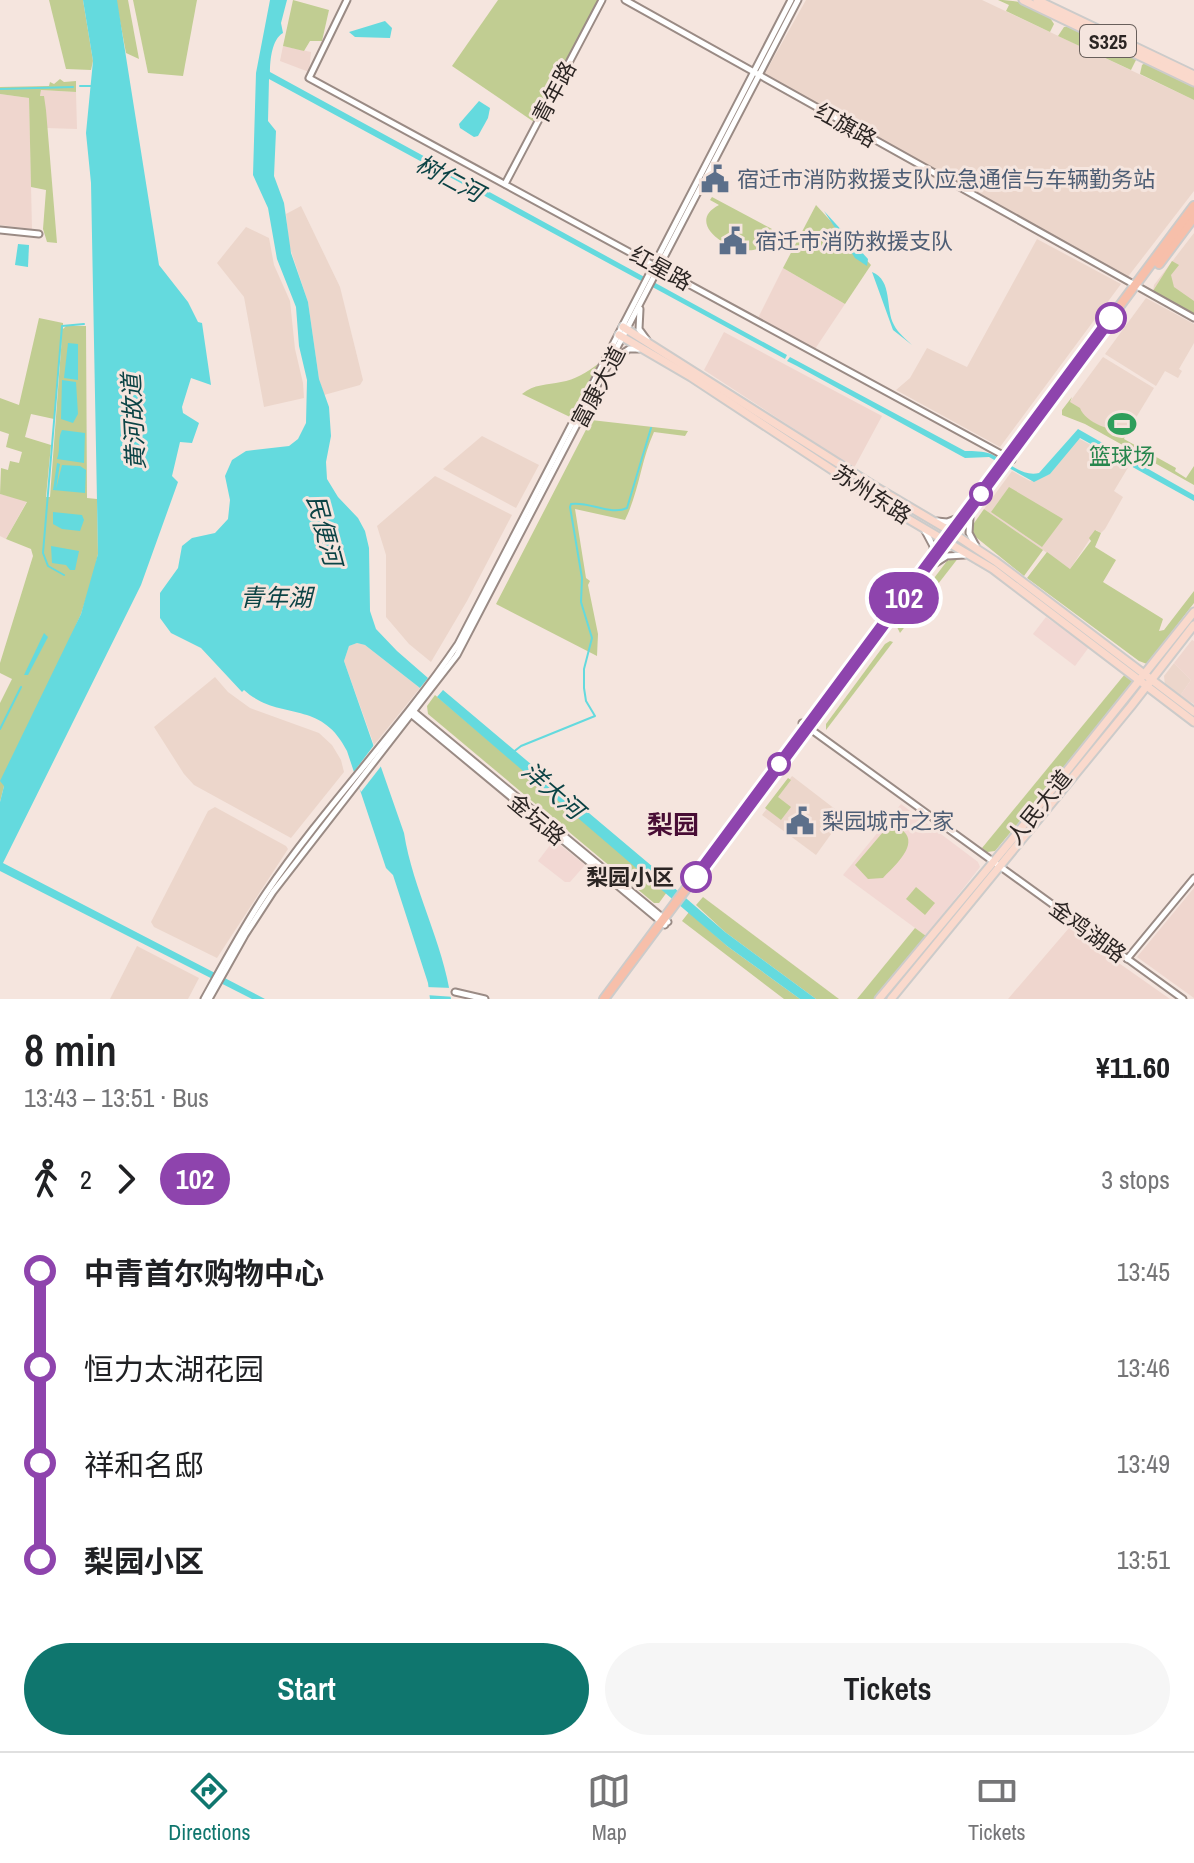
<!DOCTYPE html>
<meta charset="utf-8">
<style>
body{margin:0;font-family:"Archivo Narrow","Noto Sans SC",sans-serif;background:#f6f6f6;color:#202124;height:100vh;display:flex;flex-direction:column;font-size:30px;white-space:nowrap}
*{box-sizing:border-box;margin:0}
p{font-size:26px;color:#757577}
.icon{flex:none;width:44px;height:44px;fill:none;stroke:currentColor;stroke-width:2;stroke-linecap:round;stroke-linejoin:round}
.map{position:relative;height:999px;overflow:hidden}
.sheet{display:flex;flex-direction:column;background:#fff;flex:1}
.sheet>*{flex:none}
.badge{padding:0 16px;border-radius:26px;font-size:28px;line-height:52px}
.map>.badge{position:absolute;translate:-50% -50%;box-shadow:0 0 0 4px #fff}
.legs{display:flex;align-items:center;gap:12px;height:88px;padding:0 24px;font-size:26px}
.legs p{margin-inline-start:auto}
.summary{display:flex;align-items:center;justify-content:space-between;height:136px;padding:0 24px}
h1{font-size:44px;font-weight:600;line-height:60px}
.primary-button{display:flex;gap:16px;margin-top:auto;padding:16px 24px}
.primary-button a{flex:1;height:92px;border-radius:48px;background:#0f766e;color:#fff;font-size:32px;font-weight:600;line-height:92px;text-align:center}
.primary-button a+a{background:#f6f6f6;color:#202124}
ul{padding:0 24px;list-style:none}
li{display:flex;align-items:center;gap:28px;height:96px;font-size:30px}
li i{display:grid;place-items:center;width:12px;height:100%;margin:0 10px;background:currentColor}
li i::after{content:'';width:20px;height:20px;margin:-10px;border:6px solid;border-radius:50%;background:#fff}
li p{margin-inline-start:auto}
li:first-child i{background:linear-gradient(#0000 50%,currentColor 0)}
li:last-child i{background:linear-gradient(currentColor 50%,#0000 0)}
.menu{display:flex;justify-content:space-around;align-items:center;height:112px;border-top:2px solid #e0e0e0;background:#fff;font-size:22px;color:#757577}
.menu a{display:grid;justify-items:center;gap:4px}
.menu .on{color:#0f766e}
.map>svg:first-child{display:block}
.commercial{fill:#ecd6cb}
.built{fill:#efd6ce}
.education{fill:#f2d8d3}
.green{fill:#c1cd92;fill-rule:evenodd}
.water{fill:#64dade}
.pier{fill:#f5e5de}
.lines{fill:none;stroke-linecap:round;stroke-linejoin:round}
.stream{stroke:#64dade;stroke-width:2}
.minor-casing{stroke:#9a8b85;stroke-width:9}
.major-casing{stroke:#cccbca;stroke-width:11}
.highway-casing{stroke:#cccbca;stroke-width:12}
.minor{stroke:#fff;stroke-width:5}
.major{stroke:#fad9cc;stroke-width:7}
.highway{stroke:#f7bfaa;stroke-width:8}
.line-1-casing{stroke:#fff;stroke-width:18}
.line-1{stroke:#8e44ad;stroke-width:12}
.stop-1-dot{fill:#fff;stroke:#8e44ad;stroke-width:4}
.labels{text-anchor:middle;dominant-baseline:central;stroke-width:6;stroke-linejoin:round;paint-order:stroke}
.shield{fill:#f5e5de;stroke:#685f5b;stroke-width:2}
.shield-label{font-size:20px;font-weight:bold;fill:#2b2523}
.street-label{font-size:22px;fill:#2b2523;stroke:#f5e5de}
.service-label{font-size:22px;fill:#4e5e75;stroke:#f5e5de;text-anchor:start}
.leisure-label{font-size:22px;fill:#27864d;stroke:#f5e5de}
.stop-label{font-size:22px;font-weight:bold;fill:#2b2523;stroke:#f5e5de;text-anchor:end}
.water-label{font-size:24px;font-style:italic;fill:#0b4345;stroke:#f5e5de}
.quarter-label{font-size:26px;font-weight:bold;fill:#480d35;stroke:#f5e5de}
</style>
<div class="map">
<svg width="1194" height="999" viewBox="0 0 1194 999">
<rect width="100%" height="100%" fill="#f5e5de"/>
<g class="commercial">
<path d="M806,0H982L1194,100V191L1127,278L764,75Z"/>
<path d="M301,206L340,287L363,380L360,385L324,395L319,379L308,302L289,245L286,214Z"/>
<path d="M246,227L269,238L274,265L290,301L295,349L303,383L304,398L264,407L244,297L217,263Z"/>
<path d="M1194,233V315L1153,291L1154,285Z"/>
<path d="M1037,239L1121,284L1000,447L896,390L910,378L927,348L967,367Z"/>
<path d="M1146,298L1194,324V343L1179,369L1182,371L1178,378L1165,371L1156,386L1105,354Z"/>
<path d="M1103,357L1154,388L1123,439L1066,407Z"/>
<path d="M482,436L539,465L516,508L443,469Z"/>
<path d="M1078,438L1129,466L1114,491L1123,497L1105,529L1101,533L1096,530L1070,569L984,509L1012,471L1030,481L1050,474Z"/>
<path d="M435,476L512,515L467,601L431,662L409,644L386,617V555L377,526Z"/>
<path d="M357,643L365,645L420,688L374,745L344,661L349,646Z"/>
<path d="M1174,663L1191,680L1180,696L1165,686L1164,676Z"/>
<path d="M215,677L228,692L250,708L319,733L332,745L341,760L344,772L291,838L194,785L184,774L154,727Z"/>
<path d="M792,776L844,816L816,855L762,815Z"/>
<path d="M215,807L286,846L288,849L217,958L154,927L151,922L208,811Z"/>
<path d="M137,946L199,978L188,999H110Z"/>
</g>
<g class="built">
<path d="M283,46L311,52L309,72L280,61Z"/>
<path d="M41,90L76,92L77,129L46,128V110L40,96Z"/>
<path d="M0,94L29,98L32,229L0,225Z"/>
<path d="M783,268L845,304L815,349L758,318Z"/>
<path d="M724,332L882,416L854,468L704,370Z"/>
<path d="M0,494L27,501L6,539L0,536Z"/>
<path d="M1192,640L1194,641V704L1180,696L1191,680L1174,663Z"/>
<path d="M1194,888V998L1137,957Z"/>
<path d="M1069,928L1170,999H1008Z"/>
</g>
<g class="education">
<path d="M1046,617L1089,647L1075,666L1033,634Z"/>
<path d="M901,804L978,862L980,867L926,936L843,875Z"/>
<path d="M554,840L585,865L570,882H565L538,861Z"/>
</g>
<g class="green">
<path d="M49,0H83L93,61L91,70L66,69Z"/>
<path d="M116,0H128L139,59L126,53Z"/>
<path d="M133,0H197L183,76L148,73Z"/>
<path d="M293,0L329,10L322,41H310L304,51L283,46Z"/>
<path d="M498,0H598L534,122L452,66Z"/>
<path d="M998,0C1017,0 1044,5 1054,24L1050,32L1006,11L1009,5Z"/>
<path d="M1072,26L1133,56L1136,60L1131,70L1058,36L1064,27Z"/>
<path d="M1145,63L1194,86V100L1140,74L1142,65Z"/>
<path d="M60,79L64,82L76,81V92L41,90L40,96H44L46,110L57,243L47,242L43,229L46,190L31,187L29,98L0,94V87L49,86L50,82L54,84Z"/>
<path d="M712,197L772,229L770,232L763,229L764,240L757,249C735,257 682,224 719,205L710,200Z"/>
<path d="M816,205L871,265L845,304L783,268Z"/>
<path d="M1172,261L1179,265L1171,275L1174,287L1194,301V315L1153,291Z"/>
<path d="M39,318L63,323V329L66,326H86L87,498L97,499L98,554L93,577L81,614L4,786L0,802V703L12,679L0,673V663L33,556L31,549L6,539L27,502L0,494L1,468L8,470L10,461L19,463L22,452L6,447L9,434L0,431V398L19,405ZM62,336L50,497H46L51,445L25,437L31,414L54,419Z"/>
<path d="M598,364L570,417L522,394C534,384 547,385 561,382C575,380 587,372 598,364Z"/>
<path d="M1072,397L1070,402L1080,408C1085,423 1114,432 1127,432L1124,439L1176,468L1175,471L1186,478L1194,466V485L1085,424L1062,415V410Z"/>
<path d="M591,420L688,431L685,436L654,432C641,460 639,492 625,520L575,509L586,578L590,581L588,585L598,634L597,656L496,604Z"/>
<path d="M1009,487L1063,519L1042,547L991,512Z"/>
<path d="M984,509L1043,550L1024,576L972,534V526Z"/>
<path d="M1095,530L1101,533L1095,547L1116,560L1103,582L1163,619L1159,631L1164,630L1194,591V603L1147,664L1139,661L1027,578L1047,552L1070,569L1091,541L1089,538Z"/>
<path d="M959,557L900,633L897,627L947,561Z"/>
<path d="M890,641L893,642L826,730V724L885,644Z"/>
<path d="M1125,674L1132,678V686L995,851L987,852L982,848Z"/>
<path d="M435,695L667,892L659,903H654L428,714L427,706Z"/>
<path d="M788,778L791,780L778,797L791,807L781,820L765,808Z"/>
<path d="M889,825C894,827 902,828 906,834C916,848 892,868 883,878L868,879L855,865Z"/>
<path d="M916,887L935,903L925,915L906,899Z"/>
<path d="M703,897L839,999H816L725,932L696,905Z"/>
<path d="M689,912L727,946L800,999H784L682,921Z"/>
<path d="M915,928L926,936L875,999H857Z"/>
</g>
<g class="water">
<path d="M83,0H117L159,265L188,302L198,322L202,323L211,385L191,378L182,407L183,413L199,423L192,443L180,442L172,476L178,482L141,585L3,863L265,999H252L0,871V802L4,786L0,781L81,614L98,554L91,183L86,133L93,61Z"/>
<path d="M270,0H287L281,23L283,33C272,39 270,60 270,72L787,355L785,359L269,79L268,121L276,131L274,176L284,203L291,253L308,302L319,379L329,407L331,436L326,462L327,479L338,497L358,518L365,531L369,548L370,611L376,629L397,651L428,678L420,688L365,645L357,643L349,646L344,661L404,833C413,890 443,942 451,999H430L428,983L393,875L386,868L347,751C321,698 279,722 244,690L242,692L201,648L171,633L160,618V593L178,568L182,546L192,538L215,533L228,519L230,500L225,476L232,460L246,451L289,446L298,439L306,423L307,380L299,346L296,307L277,259L268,208L253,175L256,73Z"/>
<path d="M385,21L392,28L390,38L355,37L349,32Z"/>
<path d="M479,101L490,108L488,118L478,136L474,137L460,128L459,124Z"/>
<path d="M824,211L868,259L867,266L855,258Z"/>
<path d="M18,244L29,245L28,267L15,265Z"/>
<path d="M872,272C893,280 885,309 894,325C898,333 906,339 912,345L893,330Z"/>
<path d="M68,343L78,344V380L64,378Z"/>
<path d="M790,357L965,451C974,451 983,451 991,454C1007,461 1021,477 1039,473L1078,429L1194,495V501L1080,438L1050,474L1034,482L989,457L965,458L797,366L787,361Z"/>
<path d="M62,380L76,382L78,414L73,423L61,419Z"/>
<path d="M62,430L85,433L84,463L57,459C61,449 57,440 62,430Z"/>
<path d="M57,463L60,464L56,489L62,465L80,466L86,470L85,493L53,490Z"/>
<path d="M53,512L82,515L84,520L80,531L62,529L53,524Z"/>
<path d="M51,546L79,551L75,570H70L66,565L52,563Z"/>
<path d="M44,633L48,637L28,675H24Z"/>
<path d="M443,690L672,883V886L725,932L816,999H800L727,946L437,697Z"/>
</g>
<g class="pier">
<path d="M374,745L382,765L361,792L353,773Z"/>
<path d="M425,987L453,988L455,997L426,995Z"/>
</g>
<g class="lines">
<g class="stream">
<path d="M80,86H91"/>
<path d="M0,89L73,87"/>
<path d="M64,575L48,566L43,553L62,326L84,324"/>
<path d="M0,729L21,687"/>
<path d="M512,753L521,746L595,716L586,701L584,688V669L592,638L581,602L582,578L570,507L571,504C589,501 611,516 627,508L651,428"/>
</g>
<defs>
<g id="minor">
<path d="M347,0L309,78L1012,460"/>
<path d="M625,0L1194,318"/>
<path d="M505,184L602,0"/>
<path d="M0,230L39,234"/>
<path d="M640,309L639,329L647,340"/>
<path d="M613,360L629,349H639"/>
<path d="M970,517L969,533L976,546"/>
<path d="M937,521L947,522L961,517"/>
<path d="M925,531L933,546V555"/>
<path d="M936,563L947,556L965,555"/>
<path d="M413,711L668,922"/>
<path d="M412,715L665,925"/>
<path d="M802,723L1183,999"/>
<path d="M1127,959L1194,878"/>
<path d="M455,992L485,999"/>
<path d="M204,999C224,963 243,927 266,893C325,806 399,731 458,644L791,0"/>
<path d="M209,999L245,935L273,892L457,655L798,0"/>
</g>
<g id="major">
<path d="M1023,0L1194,82"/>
<path d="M1037,0L1194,75"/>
<path d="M623,327L874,486L945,528L995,561L1194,712"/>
<path d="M619,335L691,377L893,510L993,569L1194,722"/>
<path d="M879,999L1010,842L1194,612"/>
<path d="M891,999L1131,706L1194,625"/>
</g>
<g id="highway">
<path d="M1159,264L1194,217"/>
<path d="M604,999L1194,206"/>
</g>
</defs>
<use href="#minor" class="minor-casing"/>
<use href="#major" class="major-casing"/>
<use href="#highway" class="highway-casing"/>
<use href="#minor" class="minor"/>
<use href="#major" class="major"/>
<use href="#highway" class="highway"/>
</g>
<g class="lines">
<defs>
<path id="line-1" d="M696,877L1111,318"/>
</defs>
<use href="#line-1" class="line-1-casing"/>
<use href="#line-1" class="line-1"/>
</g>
<defs>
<symbol id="civic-bare" viewBox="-9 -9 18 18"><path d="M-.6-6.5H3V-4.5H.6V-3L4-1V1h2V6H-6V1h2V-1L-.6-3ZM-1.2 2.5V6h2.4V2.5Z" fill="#5c6f8a" stroke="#f5e5de" stroke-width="2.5" paint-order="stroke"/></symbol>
<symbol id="stadium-bare" viewBox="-9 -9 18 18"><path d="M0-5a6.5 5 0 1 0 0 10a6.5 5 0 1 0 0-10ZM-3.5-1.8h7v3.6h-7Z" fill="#2e9e5b" stroke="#f5e5de" stroke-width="2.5" paint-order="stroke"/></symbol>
</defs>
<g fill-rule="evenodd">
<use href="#civic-bare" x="695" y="159" width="40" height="40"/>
<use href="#civic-bare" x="713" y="221" width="40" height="40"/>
<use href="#stadium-bare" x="1102" y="404" width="40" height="40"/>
<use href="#civic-bare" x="780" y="801" width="40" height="40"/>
</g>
<g class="stop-1-dot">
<circle cx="1111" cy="318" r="14"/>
<circle cx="981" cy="494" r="10"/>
<circle cx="779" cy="764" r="10"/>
<circle cx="696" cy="877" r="14"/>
</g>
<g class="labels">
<rect class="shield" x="1080" y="25" width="56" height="32" rx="6"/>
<g class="shield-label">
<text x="1108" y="41">S325</text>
</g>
<g class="street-label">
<text transform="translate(554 92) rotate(-62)">青年路</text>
<text transform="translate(846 125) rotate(29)">红旗路</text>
<text transform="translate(661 268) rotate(29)">红星路</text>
<text transform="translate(598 387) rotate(-62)">富康大道</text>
<text transform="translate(872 494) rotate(33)">苏州东路</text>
<text transform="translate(1039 807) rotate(-51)">人民大道</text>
<text transform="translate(537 819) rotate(40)">金坛路</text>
<text transform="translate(1088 931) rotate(36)">金鸡湖路</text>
</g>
<g class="service-label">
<text x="737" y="179">宿迁市消防救援支队应急通信与车辆勤务站</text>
<text x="755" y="241">宿迁市消防救援支队</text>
<text x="822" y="821">梨园城市之家</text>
</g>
<g class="leisure-label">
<text x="1122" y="456">篮球场</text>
</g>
<g class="stop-label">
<text x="674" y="877">梨园小区</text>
</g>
<g class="water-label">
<text transform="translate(450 178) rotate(28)">树仁河</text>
<text transform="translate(133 422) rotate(-93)">黄河故道</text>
<text transform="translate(325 530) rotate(75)">民便河</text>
<text x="276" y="597">青年湖</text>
<text transform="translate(553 790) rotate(41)">洋大河</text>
</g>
<g class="quarter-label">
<text x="673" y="824">梨园</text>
</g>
</g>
</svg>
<b class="badge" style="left:904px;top:598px;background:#8e44ad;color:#fff">102</b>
</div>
<section class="sheet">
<div class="summary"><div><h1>8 min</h1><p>13:43 – 13:51 · Bus</p></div><b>¥11.60</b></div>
<div class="legs"><svg class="icon" aria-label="walk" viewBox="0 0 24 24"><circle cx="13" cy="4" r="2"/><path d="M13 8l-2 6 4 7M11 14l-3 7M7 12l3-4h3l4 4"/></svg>2<svg class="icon" aria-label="forward" viewBox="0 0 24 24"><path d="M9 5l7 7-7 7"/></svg><b class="badge" style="background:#8e44ad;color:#fff">102</b><p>3 stops</p></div>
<ul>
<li><i style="color:#8e44ad"></i><b>中青首尔购物中心</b><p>13:45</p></li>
<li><i style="color:#8e44ad"></i><span>恒力太湖花园</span><p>13:46</p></li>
<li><i style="color:#8e44ad"></i><span>祥和名邸</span><p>13:49</p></li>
<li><i style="color:#8e44ad"></i><b>梨园小区</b><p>13:51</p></li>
</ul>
<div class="primary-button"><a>Start</a><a>Tickets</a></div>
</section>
<nav class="menu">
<a class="on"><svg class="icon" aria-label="directions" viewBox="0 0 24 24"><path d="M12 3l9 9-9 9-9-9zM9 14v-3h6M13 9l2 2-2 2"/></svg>Directions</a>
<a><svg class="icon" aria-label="map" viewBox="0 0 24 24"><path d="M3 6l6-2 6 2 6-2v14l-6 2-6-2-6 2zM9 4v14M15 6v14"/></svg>Map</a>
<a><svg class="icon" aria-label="tickets" viewBox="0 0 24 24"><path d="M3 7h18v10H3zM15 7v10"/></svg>Tickets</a>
</nav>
